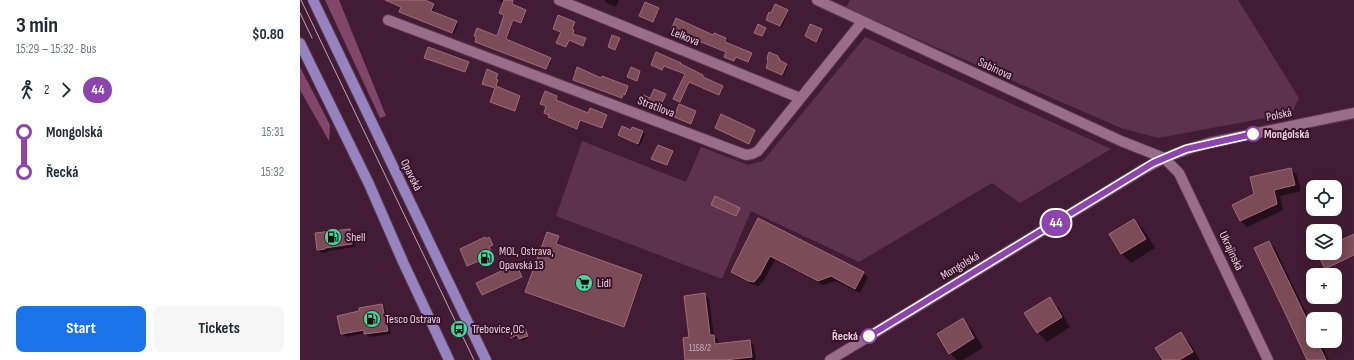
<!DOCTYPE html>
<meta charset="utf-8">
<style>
body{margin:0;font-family:"Sofia Sans Condensed",sans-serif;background:#f6f6f7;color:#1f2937;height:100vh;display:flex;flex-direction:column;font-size:15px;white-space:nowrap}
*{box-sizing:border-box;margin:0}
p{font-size:13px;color:#747a83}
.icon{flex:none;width:22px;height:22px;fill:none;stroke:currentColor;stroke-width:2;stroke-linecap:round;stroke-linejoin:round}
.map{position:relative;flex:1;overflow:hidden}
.side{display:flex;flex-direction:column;background:#fff;width:300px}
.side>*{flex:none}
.badge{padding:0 8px;border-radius:13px;font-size:14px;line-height:26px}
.fabs{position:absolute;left:1006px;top:180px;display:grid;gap:8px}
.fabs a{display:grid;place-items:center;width:36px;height:36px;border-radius:8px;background:#fff;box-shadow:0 2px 10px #0003;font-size:20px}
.map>.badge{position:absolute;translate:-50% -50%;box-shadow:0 0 0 2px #fff}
.legs{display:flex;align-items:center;gap:6px;height:44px;padding:0 16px;font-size:13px}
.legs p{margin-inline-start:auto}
.head{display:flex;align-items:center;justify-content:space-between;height:68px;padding:0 16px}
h1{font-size:22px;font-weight:700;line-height:30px}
.cta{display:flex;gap:8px;margin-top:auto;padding:8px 16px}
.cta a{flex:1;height:46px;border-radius:8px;background:#1a73e8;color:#fff;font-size:16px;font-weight:700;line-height:46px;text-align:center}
.cta a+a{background:#f6f6f7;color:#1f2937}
ul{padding:0 16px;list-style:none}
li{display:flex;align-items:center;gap:14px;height:40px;font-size:15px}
li i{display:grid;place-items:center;width:6px;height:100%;margin:0 5px;background:currentColor}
li i::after{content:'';width:10px;height:10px;margin:-5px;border:3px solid;border-radius:50%;background:#fff}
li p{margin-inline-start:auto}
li:first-child i{background:linear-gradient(#0000 50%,currentColor 0)}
li:last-child i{background:linear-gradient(currentColor 50%,#0000 0)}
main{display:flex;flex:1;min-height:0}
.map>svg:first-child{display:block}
.green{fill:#5d324d}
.forest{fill:#81476b}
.shadow{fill:#0007}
.building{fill:#7b4b57;stroke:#a16d7a}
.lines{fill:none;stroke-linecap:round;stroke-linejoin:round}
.minor-casing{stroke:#59394e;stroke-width:12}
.major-casing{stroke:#59394e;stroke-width:12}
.minor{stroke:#9a6d88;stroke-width:10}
.major{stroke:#9684c0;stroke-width:10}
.tram{stroke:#c0a4b4;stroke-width:1}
.line-1-casing{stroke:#fff;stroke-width:9}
.line-1{stroke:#8e44ad;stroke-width:6}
.stop-1-dot{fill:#fff;stroke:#8e44ad;stroke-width:2}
.labels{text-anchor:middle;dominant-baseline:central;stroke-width:4;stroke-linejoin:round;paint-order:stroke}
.number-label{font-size:10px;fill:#cdaebc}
.street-label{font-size:12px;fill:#e8cfdd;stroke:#37122a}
.stop-label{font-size:12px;font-weight:bold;fill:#e8cfdd;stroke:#37122a;text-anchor:start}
.poi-label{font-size:12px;fill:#e8cfdd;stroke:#37122a;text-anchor:start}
</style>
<main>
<section class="side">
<div class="head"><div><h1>3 min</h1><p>15:29 – 15:32 · Bus</p></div><b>$0.80</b></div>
<div class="legs"><svg class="icon" aria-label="walk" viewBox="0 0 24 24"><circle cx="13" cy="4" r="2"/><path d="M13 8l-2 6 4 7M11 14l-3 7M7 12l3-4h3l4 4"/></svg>2<svg class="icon" aria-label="forward" viewBox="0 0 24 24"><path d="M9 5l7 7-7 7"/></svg><b class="badge" style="background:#8e44ad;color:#fff">44</b></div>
<ul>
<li><i style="color:#8e44ad"></i><b>Mongolská</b><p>15:31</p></li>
<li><i style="color:#8e44ad"></i><b>Řecká</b><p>15:32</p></li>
</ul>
<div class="cta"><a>Start</a><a>Tickets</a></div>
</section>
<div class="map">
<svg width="1054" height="360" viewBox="0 0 1054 360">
<rect width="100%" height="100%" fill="#421c34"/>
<g class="green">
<path d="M550,0H938L999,98L992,113L858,138L821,128L546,8Z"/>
<path d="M565,37L811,149L720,203L692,183L559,262L451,211L422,279L256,216L282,141L386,182L401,147L448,165L463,161Z"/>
</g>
<g class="forest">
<path d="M25,0H39L86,116L80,118Z"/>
<path d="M0,67L30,125L29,141L0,90Z"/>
</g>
<g class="shadow">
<path d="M92,0H122L134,4L135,6L133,13L158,24L154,34L102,14L100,12L102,7L93,4L91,2Z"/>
<path d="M197,0H213L212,5L226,12L222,23L214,20L207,40L251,59H252L247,69L176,43L197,37L205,15L204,3Z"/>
<path d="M305,0H319L316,7L305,2Z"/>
<path d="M345,3L359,10L354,22L341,17Z"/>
<path d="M487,11L488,12L482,27L467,20L472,14Z"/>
<path d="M274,23L275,24L272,31L275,32L273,35L286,40L284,46L269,40L267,47L258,43L262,32L254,29Z"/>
<path d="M521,30L522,31L517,42L506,36Z"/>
<path d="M374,31L426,39L427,40L426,43L452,55L449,62L437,57L435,62L425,57L427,53Z"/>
<path d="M319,39L320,40L316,50L310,47Z"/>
<path d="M478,57L480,62L488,66L484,76L469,69Z"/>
<path d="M125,58L168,63L169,64L166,72Z"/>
<path d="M381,64L403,76V78L422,86L423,87L420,95L390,82L381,102L375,100L386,74L364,66L363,70L352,65Z"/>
<path d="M197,75L196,80L199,82L196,88L221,97L216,111L192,102L196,88L184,84Z"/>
<path d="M302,79L327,87L328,88L326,95L324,94L322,98L274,80Z"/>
<path d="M246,93L257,97V100L289,114L306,116L307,117L303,128L281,120L278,129L250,118V115L245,113L247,107L242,104Z"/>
<path d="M365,95L366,96L363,103L359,102L356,109L342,103Z"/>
<path d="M395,112H396L392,125L375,117Z"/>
<path d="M333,128L343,132L345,134L340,146L320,135L332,131Z"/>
<path d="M355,152L373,153L368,165L352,158Z"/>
<path d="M990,169L997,175L1001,191L980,196L983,210L947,227L941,221L955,195Z"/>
<path d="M459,219L563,273L568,277L560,293L536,281L523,285L475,260L464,280L459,286L454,285L436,276L432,272Z"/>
<path d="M834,220L844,230L855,248L831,263L822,254Z"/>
<path d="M50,230L53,233L55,247L28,251V252L22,253L18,249Z"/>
<path d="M1054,234V256L1027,269L1018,253H1035V243Z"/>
<path d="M258,237L259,238L257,245L343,277L324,327L227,292Z"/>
<path d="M190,239L193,246L189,248L193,255L169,266L161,249Z"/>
<path d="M969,242L975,248L1013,327V341H1020L1029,360H1008Z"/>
<path d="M217,266L222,278L183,295H182Z"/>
<path d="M405,295L409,299L414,336L418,340L419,345L450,341L454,346L456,360H386L390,338Z"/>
<path d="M750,299L759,308L770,327L747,342L737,332Z"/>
<path d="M82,305L85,309L91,334L69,337L65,333L46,337L42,333Z"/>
<path d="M662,320L672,329L683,348L663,360H657L650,353Z"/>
<path d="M223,325L229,338L222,341L219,337L214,339L212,337Z"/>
<path d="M881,334L890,343L900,360H864Z"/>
</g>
<g class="building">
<path d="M85,0H125L134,4L131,11L157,21L152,33L99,12L101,7Z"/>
<path d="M204,0H213L212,4L226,10L221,23L213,20L206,39L251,58L246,69L175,42L176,37L174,36L177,28L197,36L204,15L199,13Z"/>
<path d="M345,2L359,8L353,22L339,16Z"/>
<path d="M475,4L488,10L480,26L466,20L469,12L471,13Z"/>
<path d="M258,15L275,22L272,29L274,30L273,34L286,38L283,46L269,40L266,47L256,43L261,32L253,29Z"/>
<path d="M376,18L413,35L414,33L426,38L425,42L452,53L448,62L436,57L434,61L424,57L426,52L371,30Z"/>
<path d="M458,24L466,28L462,36L454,33Z"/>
<path d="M510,24L522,29L516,42L505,36Z"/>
<path d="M312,35L320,38L315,50L308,47Z"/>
<path d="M128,47L169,62L165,72L124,58Z"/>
<path d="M356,52L381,63V64L403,75V77L423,86L419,95L389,82L380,102L373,99L385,74L364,66L362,70L351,65Z"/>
<path d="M469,52L478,56V58L480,59L479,60L487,64L482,75L466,68L468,62L467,58Z"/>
<path d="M277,67L301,78L302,76L328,86L325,95L323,94L322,98L273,80Z"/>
<path d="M331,67L340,71L337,81L327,77Z"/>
<path d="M187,69L198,74L196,79L198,80L196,86L220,96L215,111L190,102L195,88L182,84Z"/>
<path d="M354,89L366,94L362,103L358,102L356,109L340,103L343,95L350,98Z"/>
<path d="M245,91L257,96L256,100L288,113L290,108L307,115L302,128L280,120L277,129L248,117L249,115L244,113L246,106L240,104Z"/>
<path d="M379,104L396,111L391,124L374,117Z"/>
<path d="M421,114L455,130L449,144L415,128Z"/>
<path d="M322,126L331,130L332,127L343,131L338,144L318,135Z"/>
<path d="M358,145L373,151L367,165L351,159Z"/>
<path d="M991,168L995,185L974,190L977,204L940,221L932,205L954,194L950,177Z"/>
<path d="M415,196L440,208L436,216L411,205Z"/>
<path d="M458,218L564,272L555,289L531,276L518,281L470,256L460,275L454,282L448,281L431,272Z"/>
<path d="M834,219L846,239L821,254L809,234Z"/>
<path d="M50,229L52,244L25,248V249L17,250L15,233Z"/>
<path d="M247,232L259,236L256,244L342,275L324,327L225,292Z"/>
<path d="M1054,234V255L1025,269L1017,253H1035V243Z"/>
<path d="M185,237L186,239L189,237L193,245L189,247L193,255L167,266L160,249Z"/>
<path d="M969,241L1013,332V341H1017L1026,360H1007L987,317L954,248Z"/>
<path d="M216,264L222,277L182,295L176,283Z"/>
<path d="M405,293L410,335H414L415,344L450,340L452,357L425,360H385L383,338L389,337L384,296Z"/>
<path d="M750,297L762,317L737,333L724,313Z"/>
<path d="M82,304L88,331L64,334V330L41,334L37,316L59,311V308Z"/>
<path d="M663,318L674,338L649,354L637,334Z"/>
<path d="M223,324L228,336L219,339L217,335L211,338L208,331Z"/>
<path d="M881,332L893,352L879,360H863L855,348Z"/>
</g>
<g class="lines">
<defs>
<g id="minor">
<path d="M259,0L500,98"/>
<path d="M517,0L821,141L864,158L879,173L968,360"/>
<path d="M88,20L446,155L452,154L458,151L562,22"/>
<path d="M530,360L842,170C864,157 885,149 909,143L1054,113"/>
</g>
<g id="major">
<path d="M13,0L186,360"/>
<path d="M0,43L69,184L103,262L149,360"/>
</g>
</defs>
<use href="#minor" class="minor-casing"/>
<use href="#major" class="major-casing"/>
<use href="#minor" class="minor"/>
<use href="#major" class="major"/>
<g class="tram">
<path d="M1,0L174,360"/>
<path d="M0,13L12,38"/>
</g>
</g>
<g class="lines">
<defs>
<path id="line-1" d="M569,336L853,163L886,149L953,134"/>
</defs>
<use href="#line-1" class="line-1-casing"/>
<use href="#line-1" class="line-1"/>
</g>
<defs>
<symbol id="fuel-disc" viewBox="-11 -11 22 22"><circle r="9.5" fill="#48d49d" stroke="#37122a"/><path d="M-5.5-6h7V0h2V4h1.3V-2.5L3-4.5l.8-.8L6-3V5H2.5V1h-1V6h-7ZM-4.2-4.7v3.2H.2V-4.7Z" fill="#111"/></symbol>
<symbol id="supermarket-disc" viewBox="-11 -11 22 22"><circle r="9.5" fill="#48d49d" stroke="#37122a"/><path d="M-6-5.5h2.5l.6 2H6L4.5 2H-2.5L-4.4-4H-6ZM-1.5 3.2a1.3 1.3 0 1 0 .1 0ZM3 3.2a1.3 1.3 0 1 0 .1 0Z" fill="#111"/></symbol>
<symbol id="bus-disc" viewBox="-11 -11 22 22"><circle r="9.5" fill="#48d49d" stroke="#37122a"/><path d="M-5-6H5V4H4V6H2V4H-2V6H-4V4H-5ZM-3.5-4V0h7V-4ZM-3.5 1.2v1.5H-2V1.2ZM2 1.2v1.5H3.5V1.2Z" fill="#111"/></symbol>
</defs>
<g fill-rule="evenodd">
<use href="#fuel-disc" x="23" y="227" width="20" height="20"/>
<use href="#fuel-disc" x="176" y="248" width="20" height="20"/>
<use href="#supermarket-disc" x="274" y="273" width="20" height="20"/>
<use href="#fuel-disc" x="62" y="309" width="20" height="20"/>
<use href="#bus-disc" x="149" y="319" width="20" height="20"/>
</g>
<g class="stop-1-dot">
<circle cx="953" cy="134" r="7"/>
<circle cx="569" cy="336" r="7"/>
</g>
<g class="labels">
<g class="number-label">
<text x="400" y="348">1158/2</text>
</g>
<g class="street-label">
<text transform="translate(385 37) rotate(22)">Lelkova</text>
<text transform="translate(695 69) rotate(25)">Sabinova</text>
<text transform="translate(356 107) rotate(21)">Stratilova</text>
<text transform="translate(979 115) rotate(-11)">Polská</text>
<text transform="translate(111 175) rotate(64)">Opavská</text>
<text transform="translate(931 251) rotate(65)">Ukrajinská</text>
<text transform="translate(660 266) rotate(-31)">Mongolská</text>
</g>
<g class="stop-label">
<text x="964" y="134">Mongolská</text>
<text x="558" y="336" text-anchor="end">Řecká</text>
</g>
<g class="poi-label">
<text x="46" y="237">Shell</text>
<text x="199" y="251">MOL, Ostrava,<tspan x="199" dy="14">Opavská 13</tspan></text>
<text x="297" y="283">Lidl</text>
<text x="85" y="319">Tesco Ostrava</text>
<text x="172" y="329">Třebovice,OC</text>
</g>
</g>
</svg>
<div class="fabs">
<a><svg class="icon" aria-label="locate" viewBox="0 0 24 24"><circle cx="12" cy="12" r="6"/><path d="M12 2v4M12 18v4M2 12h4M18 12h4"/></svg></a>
<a><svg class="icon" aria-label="layers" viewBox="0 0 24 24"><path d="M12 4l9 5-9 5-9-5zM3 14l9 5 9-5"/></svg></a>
<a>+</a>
<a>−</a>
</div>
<b class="badge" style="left:756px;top:223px;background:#8e44ad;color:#fff">44</b>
</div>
</main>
